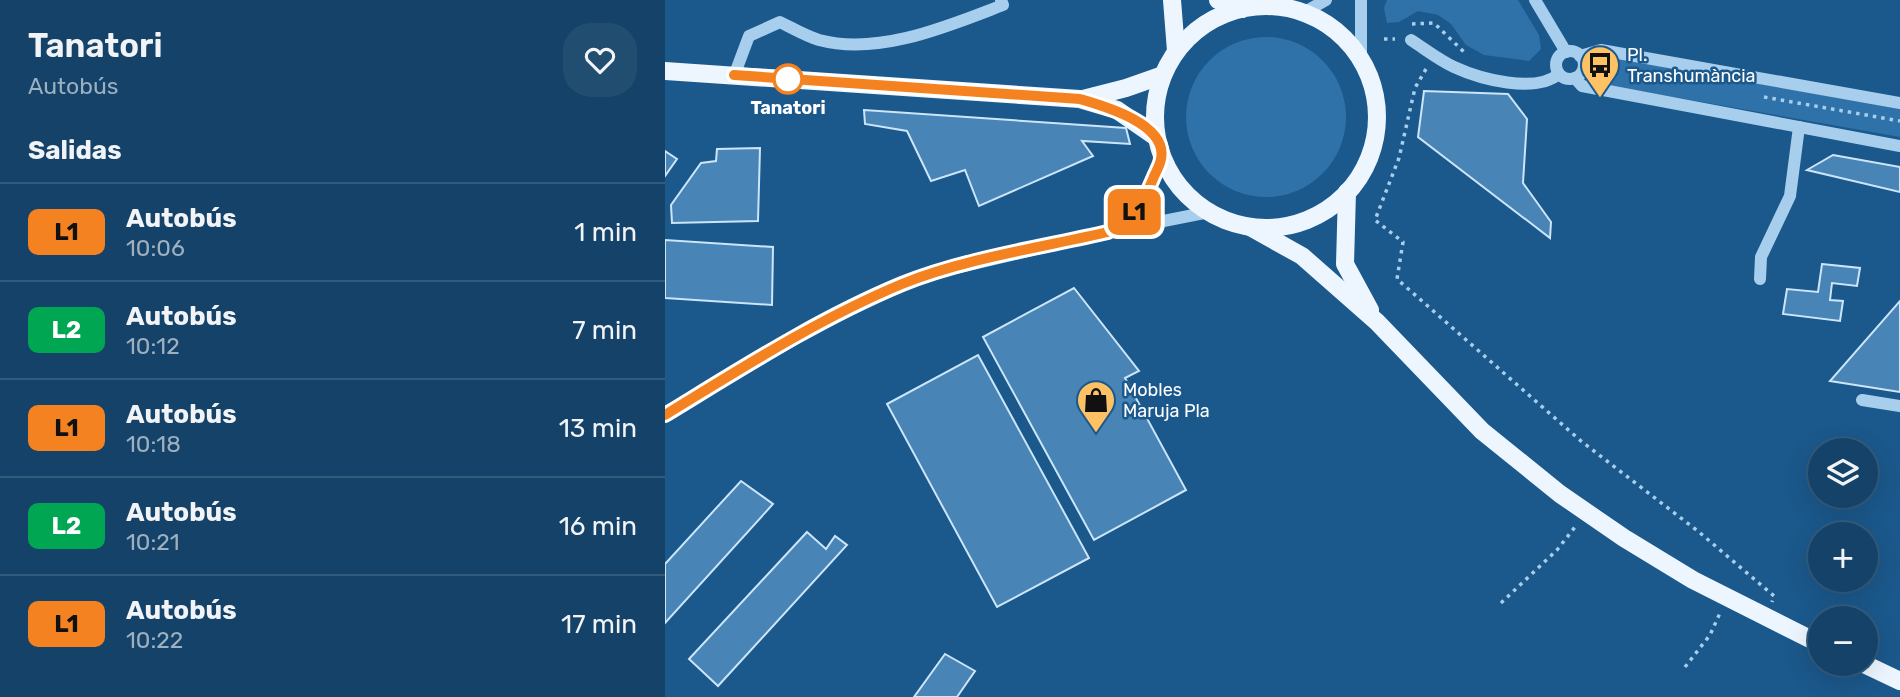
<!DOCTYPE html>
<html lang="es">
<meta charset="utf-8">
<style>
body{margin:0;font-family:Rubik,sans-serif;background:#214d71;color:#f1f3f6;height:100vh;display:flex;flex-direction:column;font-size:26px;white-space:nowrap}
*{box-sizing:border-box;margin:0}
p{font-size:23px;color:#9db0c0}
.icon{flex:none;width:38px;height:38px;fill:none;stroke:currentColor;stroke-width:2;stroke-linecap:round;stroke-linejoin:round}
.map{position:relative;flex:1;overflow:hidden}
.side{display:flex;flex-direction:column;background:#144268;width:665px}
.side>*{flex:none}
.badge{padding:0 14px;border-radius:10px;font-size:24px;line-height:46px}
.fabs{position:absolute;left:1143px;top:438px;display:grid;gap:14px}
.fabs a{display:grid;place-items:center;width:70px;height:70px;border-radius:50%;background:#144268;box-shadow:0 7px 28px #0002,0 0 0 2px #335b7c;font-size:35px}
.map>.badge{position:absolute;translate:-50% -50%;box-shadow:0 0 0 4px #fff}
h2{padding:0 28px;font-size:26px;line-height:63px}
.round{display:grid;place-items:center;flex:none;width:74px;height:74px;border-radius:28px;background:#214d71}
.headline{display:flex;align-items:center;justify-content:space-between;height:119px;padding:0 28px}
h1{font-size:33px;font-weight:600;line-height:52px}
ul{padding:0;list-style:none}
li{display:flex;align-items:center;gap:21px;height:98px;padding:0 28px;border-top:2px solid #335b7c}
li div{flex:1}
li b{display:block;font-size:26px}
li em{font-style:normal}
li .badge{min-width:77px;font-weight:700;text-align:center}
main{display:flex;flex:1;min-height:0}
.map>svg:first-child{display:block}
.green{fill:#2f72a9}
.building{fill:#4884b5;stroke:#cce5f9;stroke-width:2}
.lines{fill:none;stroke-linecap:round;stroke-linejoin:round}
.path{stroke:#a7ceed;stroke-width:3.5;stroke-dasharray:3.5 5;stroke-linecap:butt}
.minor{stroke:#a7ceed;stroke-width:12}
.major{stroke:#edf6ff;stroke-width:18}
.line-casing{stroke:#fff;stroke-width:16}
.line{stroke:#f58220;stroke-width:10}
.stop-dot{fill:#fff;stroke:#f58220;stroke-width:3.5}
.labels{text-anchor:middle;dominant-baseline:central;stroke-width:5;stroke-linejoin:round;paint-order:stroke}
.poi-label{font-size:18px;fill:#fff;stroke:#1b588b;text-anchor:start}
.stop-label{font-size:18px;font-weight:bold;fill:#fff;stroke:#1b588b}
</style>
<main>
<section class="side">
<div class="headline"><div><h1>Tanatori</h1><p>Autobús</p></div><a class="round"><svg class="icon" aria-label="heart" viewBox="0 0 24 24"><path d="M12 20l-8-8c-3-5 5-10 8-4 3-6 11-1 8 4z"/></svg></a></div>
<h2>Salidas</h2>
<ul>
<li><span class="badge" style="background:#f58220;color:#111">L1</span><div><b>Autobús</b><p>10:06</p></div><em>1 min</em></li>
<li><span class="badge" style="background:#00a651;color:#fff">L2</span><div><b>Autobús</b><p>10:12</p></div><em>7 min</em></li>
<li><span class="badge" style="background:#f58220;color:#111">L1</span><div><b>Autobús</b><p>10:18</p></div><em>13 min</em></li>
<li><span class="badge" style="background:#00a651;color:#fff">L2</span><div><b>Autobús</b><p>10:21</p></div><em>16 min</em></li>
<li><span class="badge" style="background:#f58220;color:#111">L1</span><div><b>Autobús</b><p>10:22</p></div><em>17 min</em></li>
</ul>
</section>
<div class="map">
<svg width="1235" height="697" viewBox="0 0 1235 697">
<rect width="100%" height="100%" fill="#1b588b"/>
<g class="green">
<path d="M722,0H853L874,35L876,49L864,61L819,55L801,45L786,24L773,15L753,11L734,22L722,23L719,8Z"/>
<circle cx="601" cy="117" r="80"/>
<path d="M940,56L1235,109V137L935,84Z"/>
</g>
<g class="building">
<path d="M759,91L843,94L862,119L858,183L886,222L885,238L753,137Z"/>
<path d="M199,110L461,128L465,144L417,141L428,156L314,206L300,170L266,181L242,131L200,124Z"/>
<path d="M95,148L93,221L7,223L6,205L36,163L51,161L52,149Z"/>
<path d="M0,151L12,159L0,176Z"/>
<path d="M1168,155L1235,167V192L1142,170Z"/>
<path d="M0,240L108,247L107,305L0,298Z"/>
<path d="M1157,264L1195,268L1192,286L1167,283L1165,300L1178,301L1175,321L1118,314L1122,289L1153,292Z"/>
<path d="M409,288L474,371L460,378L521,490L429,540L318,337Z"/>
<path d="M1235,301V392L1165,381Z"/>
<path d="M313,355L424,558L332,607L222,404Z"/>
<path d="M76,481L108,504L0,623V564Z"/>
<path d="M142,532L161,549L170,536L182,545L53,686L24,659Z"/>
<path d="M280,654L310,671L292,697H249Z"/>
</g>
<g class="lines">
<g class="path">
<path d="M747,24L769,23L800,53"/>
<path d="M719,39H730"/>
<path d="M761,69L750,88L734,158L710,220L738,242L732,279L916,441L1034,532L1109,596L1107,602"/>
<path d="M1099,97L1235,121"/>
<path d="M836,603L892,550L910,527"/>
<path d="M1020,667L1045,635L1055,613"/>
</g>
<g class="minor">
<path d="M696,0V60"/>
<path d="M870,0L901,52"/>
<path d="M638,13L661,0"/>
<path d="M746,40C760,49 774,60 789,67C815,79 870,94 894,74"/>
<circle cx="905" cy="65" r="14"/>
<path d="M915,56L936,50L1235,103"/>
<path d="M69,76L84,36L115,22C127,28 141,36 154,40C214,56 283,26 338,5L336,0"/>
<path d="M910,78L917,86L1235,146"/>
<path d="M447,229L479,201L497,157"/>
<path d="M1095,279L1096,257L1125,196L1134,127"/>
<path d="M1197,400L1235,406"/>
<path d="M0,415L176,312L239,283L270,273L443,232L544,212"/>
</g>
<g class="major">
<path d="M507,0L511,51"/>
<path d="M553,0L577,9"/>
<circle cx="601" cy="117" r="111"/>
<path d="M0,71L415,99L452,110L491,137"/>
<path d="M418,99L461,88L498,75"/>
<path d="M682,192L680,264L705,310"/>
<path d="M585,227L637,256L712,322L817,431L895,494L959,538L1028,580L1155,644"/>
<path d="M1197,663L1235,681"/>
</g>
</g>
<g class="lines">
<defs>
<path id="line" d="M0,415C77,368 153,319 237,284C298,259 378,247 443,232C465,217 478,204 488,179C490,173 495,166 496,159C503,124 439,106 415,99L69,75"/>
</defs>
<use href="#line" class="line-casing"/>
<use href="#line" class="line"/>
</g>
<defs>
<symbol id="bus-pin" viewBox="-11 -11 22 30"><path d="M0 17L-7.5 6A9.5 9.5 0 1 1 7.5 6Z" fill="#fec164" stroke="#1b588b"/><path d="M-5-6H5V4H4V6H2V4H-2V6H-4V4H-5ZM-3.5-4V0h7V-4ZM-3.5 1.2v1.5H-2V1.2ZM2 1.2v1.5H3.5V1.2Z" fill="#111"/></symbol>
<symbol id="shop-pin" viewBox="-11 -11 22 30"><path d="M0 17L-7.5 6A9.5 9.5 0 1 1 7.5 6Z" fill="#fec164" stroke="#1b588b"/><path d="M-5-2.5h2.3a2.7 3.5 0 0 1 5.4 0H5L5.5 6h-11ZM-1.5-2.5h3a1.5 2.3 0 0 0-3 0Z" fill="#111"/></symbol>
</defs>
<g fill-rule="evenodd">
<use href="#bus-pin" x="913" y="43" width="44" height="60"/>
<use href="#shop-pin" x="409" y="378" width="44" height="60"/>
</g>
<circle class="stop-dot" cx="123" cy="79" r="14"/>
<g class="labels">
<g class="poi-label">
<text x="962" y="55">Pl.<tspan x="962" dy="21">Transhumància</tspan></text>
<text x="458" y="390">Mobles<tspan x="458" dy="21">Maruja Pla</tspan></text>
</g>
<g class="stop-label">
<text x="123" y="108">Tanatori</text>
</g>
</g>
</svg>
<div class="fabs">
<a><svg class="icon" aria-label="layers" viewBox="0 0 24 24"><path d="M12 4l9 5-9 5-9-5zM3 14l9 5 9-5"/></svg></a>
<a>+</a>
<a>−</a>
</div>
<b class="badge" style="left:469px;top:212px;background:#f58220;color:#111">L1</b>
</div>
</main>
